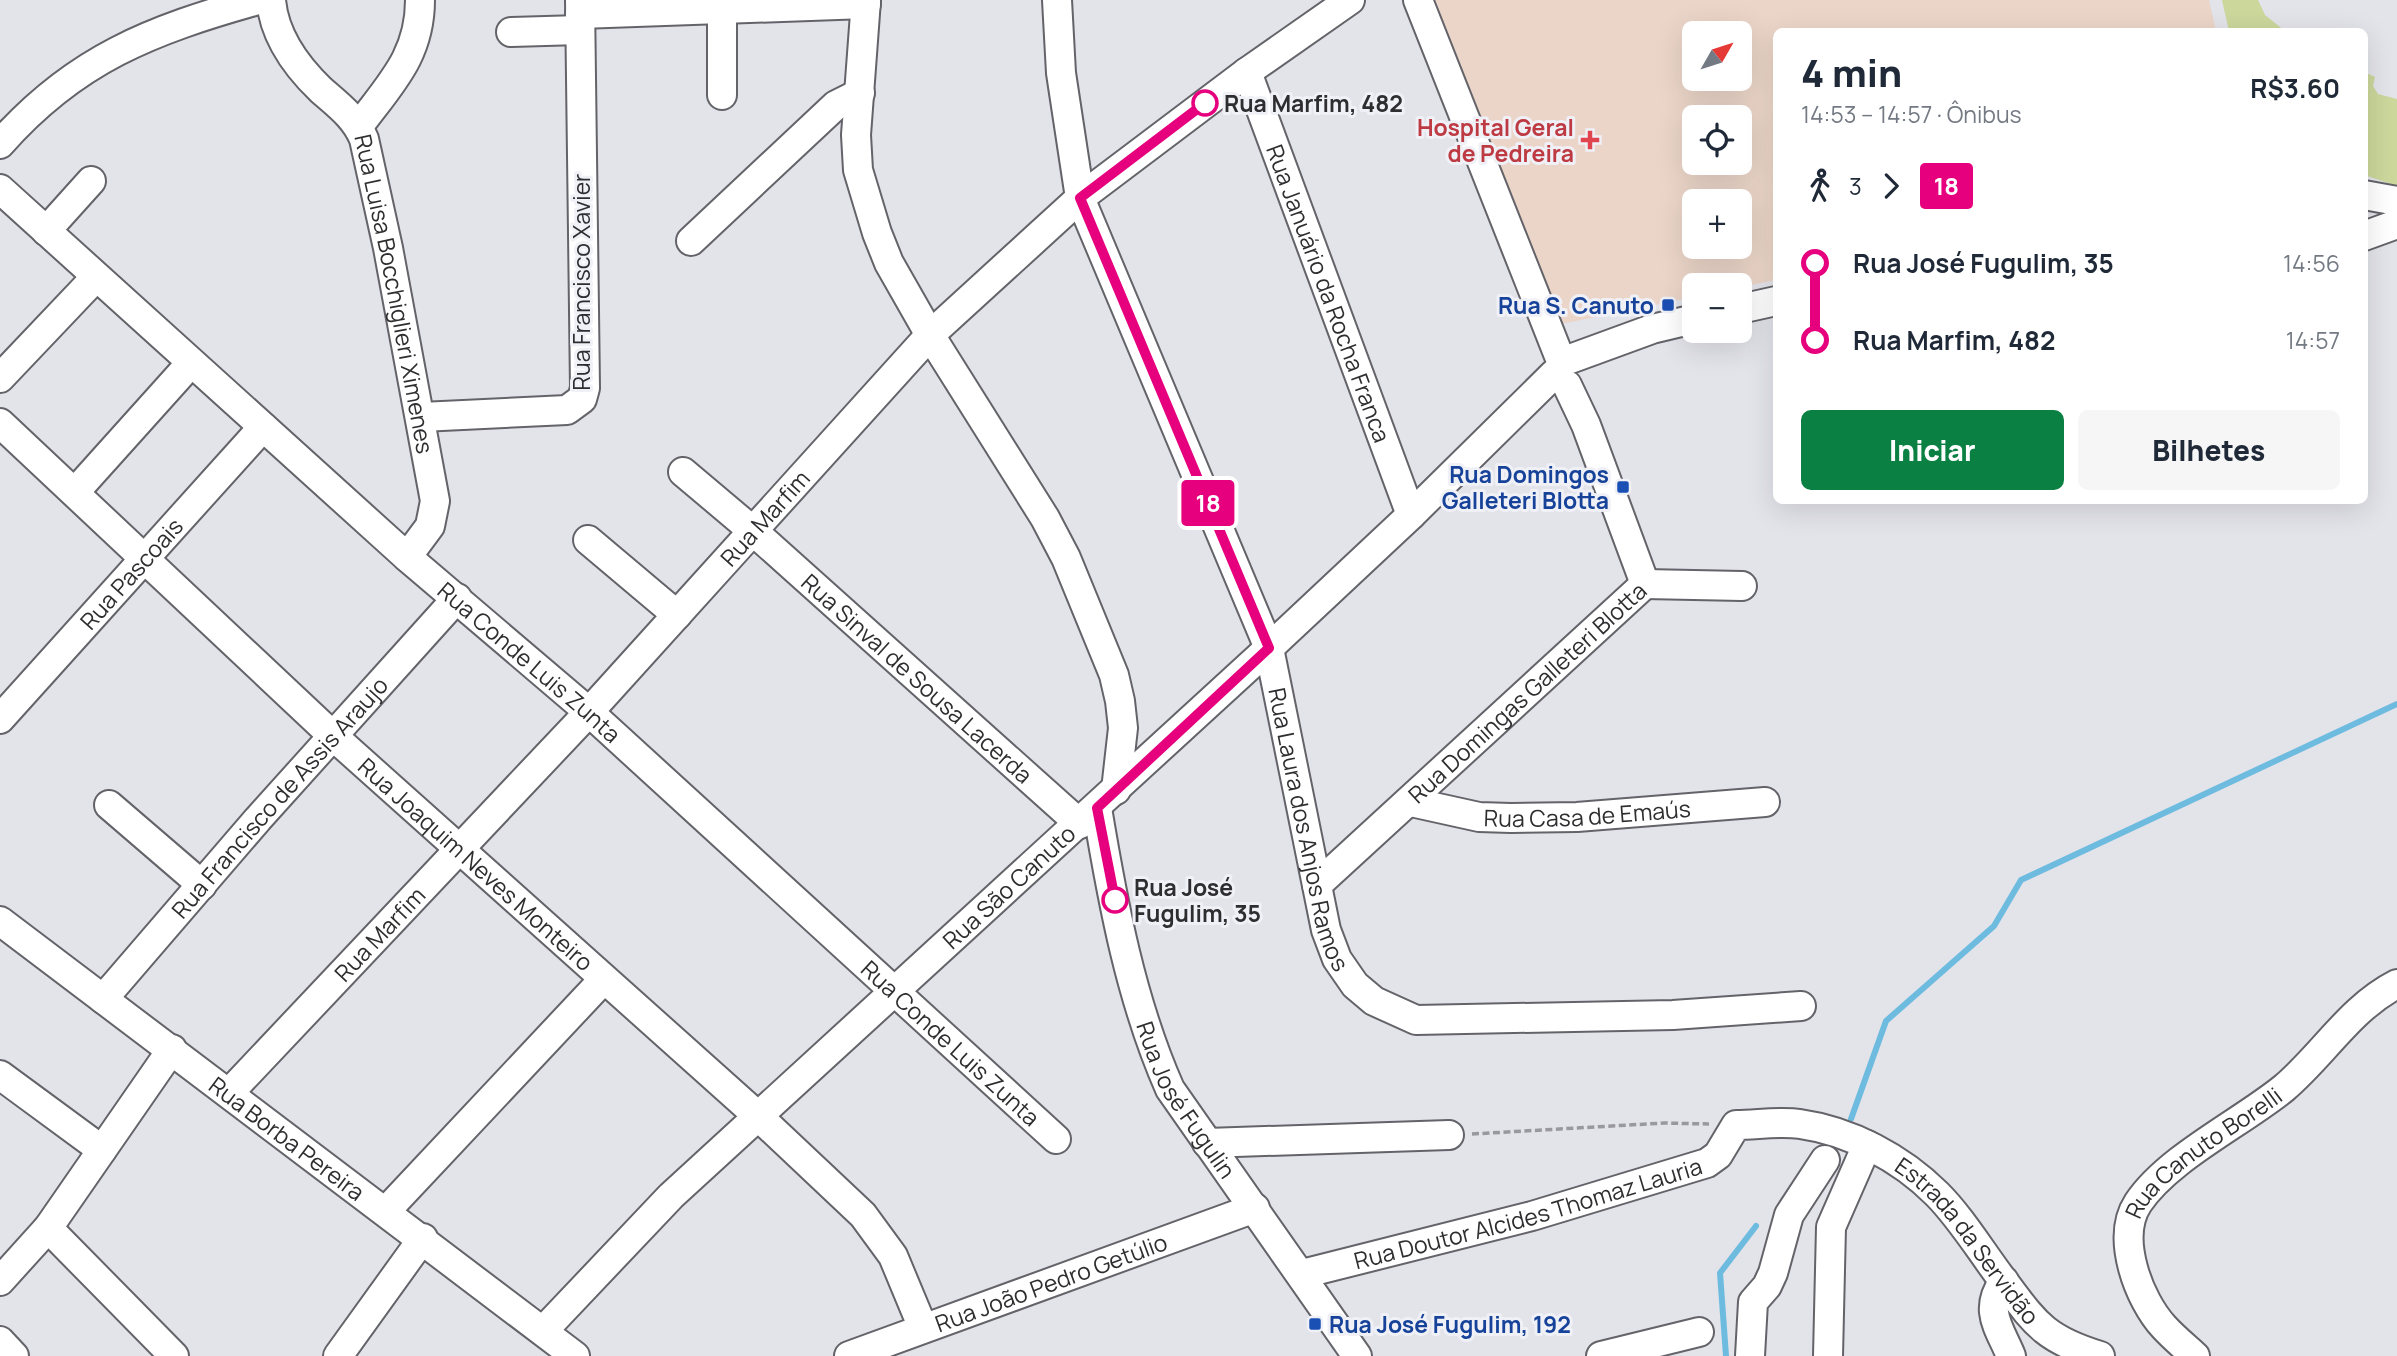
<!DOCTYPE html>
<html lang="pt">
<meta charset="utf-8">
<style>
body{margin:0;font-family:Manrope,sans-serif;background:#f6f6f7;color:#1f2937;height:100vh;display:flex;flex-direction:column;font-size:26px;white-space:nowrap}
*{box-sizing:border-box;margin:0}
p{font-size:23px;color:#747a83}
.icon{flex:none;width:38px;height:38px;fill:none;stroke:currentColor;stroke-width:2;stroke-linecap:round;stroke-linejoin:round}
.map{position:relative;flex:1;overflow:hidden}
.panel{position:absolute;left:1773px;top:28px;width:595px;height:476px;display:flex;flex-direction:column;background:#fff;border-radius:10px;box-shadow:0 7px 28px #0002}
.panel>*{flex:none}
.badge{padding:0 14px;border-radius:5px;font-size:24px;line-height:46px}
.needle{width:46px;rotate:51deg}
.controls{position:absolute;left:1682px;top:21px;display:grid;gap:14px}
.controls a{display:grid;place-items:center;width:70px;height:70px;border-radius:10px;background:#fff;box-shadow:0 7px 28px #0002;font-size:35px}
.map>.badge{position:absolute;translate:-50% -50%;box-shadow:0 0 0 4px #fff}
.legs{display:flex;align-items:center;gap:10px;height:77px;padding:0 28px;font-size:23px}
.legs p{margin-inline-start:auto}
.summary{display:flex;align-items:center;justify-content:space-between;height:119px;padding:0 28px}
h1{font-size:38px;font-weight:800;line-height:52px}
.primary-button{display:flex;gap:14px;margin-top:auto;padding:14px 28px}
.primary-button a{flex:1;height:80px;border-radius:10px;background:#0b8043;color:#fff;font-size:28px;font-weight:800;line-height:80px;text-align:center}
.primary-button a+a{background:#f6f6f7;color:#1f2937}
ul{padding:0 28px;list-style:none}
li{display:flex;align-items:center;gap:24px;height:77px;font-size:26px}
li i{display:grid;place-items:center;width:10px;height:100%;margin:0 9px;background:currentColor}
li i::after{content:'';width:18px;height:18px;margin:-9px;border:5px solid;border-radius:50%;background:#fff}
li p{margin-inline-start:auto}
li:first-child i{background:linear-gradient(#0000 50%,currentColor 0)}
li:last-child i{background:linear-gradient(currentColor 50%,#0000 0)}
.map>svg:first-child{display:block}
.medical{fill:#ebd5c8;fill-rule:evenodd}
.green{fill:#cbd79b}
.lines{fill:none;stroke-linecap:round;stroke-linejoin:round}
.stream{stroke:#6dbbdf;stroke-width:6}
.minor-casing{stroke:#636369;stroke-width:32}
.path{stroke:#98989d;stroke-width:3.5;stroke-dasharray:7 3.5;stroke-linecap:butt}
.minor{stroke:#fff;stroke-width:28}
.line-1-casing{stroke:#fff;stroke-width:16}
.line-1{stroke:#e6007e;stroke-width:10}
.stop-1-dot{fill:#fff;stroke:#e6007e;stroke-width:3.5}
.health-dot{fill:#e0444e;stroke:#f0f0f7;stroke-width:2.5}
.transit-dot{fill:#1a4fb4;stroke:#f0f0f7;stroke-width:2.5}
.labels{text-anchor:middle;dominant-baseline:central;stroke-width:6;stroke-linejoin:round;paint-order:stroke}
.stop-label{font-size:23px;font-weight:bold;fill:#2e2e30;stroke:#f0f0f7;text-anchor:start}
.health-label{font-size:23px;font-weight:bold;fill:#be3a42;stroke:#f0f0f7;text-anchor:end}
.street-label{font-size:23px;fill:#2e2e30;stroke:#f0f0f7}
.transit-label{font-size:23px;font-weight:bold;fill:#164399;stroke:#f0f0f7;text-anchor:end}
</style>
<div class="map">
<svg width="2397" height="1356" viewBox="0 0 2397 1356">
<rect width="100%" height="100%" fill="#e3e3ea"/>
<path class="medical" d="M1433,0H2209L2216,31L1776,32V280L1740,287L1694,285V297L1556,325ZM1694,33H1740V79H1694ZM1694,117H1740V163H1694ZM1694,201H1740V247H1694Z"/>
<g class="green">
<path d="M2222,0H2258L2265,15L2285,31H2229Z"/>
<path d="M2364,72L2375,77L2373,86L2378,94L2397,99V186L2364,175Z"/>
</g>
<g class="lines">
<g class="stream">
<path d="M1851,1119L1886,1021L1994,926L2021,880L2397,704"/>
<path d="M1726,1356L1720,1273L1756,1226"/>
</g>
<defs>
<g id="minor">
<path id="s1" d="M271,0C274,35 296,66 321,90C338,105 355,117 364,139L388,248L435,501L430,526L407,557"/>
<path d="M722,0V95"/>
<path d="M866,0L856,135L858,170L877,233L889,263L930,335L1045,518L1066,558L1114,675L1120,701L1123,728L1116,790"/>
<path id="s2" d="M1057,0L1061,73L1080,198L1269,648L1326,930L1337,959L1355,985L1374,1001L1416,1020L1673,1015L1801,1006"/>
<path d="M1418,0L1561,361"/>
<path d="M580,14L866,4"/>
<path d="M511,32L580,30"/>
<path id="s3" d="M1247,72L1411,515"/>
<path d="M359,126C390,84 420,56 420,0"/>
<path d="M0,144C75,59 151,30 258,0"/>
<path id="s4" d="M0,189L407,557L589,712L1056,1139"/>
<path d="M2364,195L2397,201"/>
<path d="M46,231L91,181"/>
<path d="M2364,236L2397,224"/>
<path d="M691,241L836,105L860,93"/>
<path d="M1740,309L1776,301"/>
<path d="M1570,359L1652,329L1694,319"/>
<path d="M0,378L96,277"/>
<path d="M1567,385L1586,425L1645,584"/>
<path d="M421,417L567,410L582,399L585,388L580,0"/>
<path id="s5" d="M0,423L333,736L759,1117L863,1215L893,1256L923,1328"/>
<path id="s6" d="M683,472L753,531L1080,824"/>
<path d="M75,492L190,364"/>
<path d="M588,540L677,615"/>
<path d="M1645,584L1742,586"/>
<path id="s7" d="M0,719L263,427"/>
<path id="s8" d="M1411,802L1479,817L1511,818L1577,817L1765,802"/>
<path d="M109,805L202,885"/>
<path id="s9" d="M1097,808C1113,904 1131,1001 1170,1089L1357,1356"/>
<path id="s10" d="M1317,885L1645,584"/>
<path id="s11" d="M0,921L575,1356"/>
<path id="s12" d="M103,999L258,819L457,598"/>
<path d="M0,1075L102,1150"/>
<path id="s13" d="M229,1093L589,712L930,335L1080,198L1247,72L1350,0"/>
<path d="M1207,1143L1449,1135"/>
<path d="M386,1211L603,980"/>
<path d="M48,1228L174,1356"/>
<path id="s14" d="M1302,1274L1532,1216L1707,1163L1718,1155L1736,1125C1756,1125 1780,1121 1800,1124C1850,1131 1901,1158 1937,1194C1960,1217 1979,1248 1999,1275C2034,1321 2041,1338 2100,1356"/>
<path d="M0,1281L48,1228L172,1049"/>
<path d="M2004,1281C1983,1310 1999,1327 2011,1356"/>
<path id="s15" d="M543,1331L671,1196L1269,648L1411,515L1554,374"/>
<path d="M0,1341L14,1356"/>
<path d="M338,1356L423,1238"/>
<path id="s16" d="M849,1356L1255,1208"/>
<path d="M1601,1356L1699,1332"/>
<path d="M1750,1356L1753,1302L1767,1286L1773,1273L1789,1215L1825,1160"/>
<path d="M1828,1356L1831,1227L1867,1145"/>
<path id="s17" d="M2195,1356C2184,1346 2173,1337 2164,1327C2139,1300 2115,1238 2138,1203C2168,1158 2241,1123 2284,1088C2324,1054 2350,1008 2397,984"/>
</g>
</defs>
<use href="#minor" class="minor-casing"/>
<path class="path" d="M1472,1134L1664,1123L1709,1124"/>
<use href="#minor" class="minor"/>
</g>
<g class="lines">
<defs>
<path id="line-1" d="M1115,900L1097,808L1269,648L1080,198L1205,103"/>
</defs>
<use href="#line-1" class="line-1-casing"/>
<use href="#line-1" class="line-1"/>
</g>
<g class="stop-1-dot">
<circle cx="1205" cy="103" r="12"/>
<circle cx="1115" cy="900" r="12"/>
</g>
<path class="health-dot" d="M1586.5 129.5h7v7h7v7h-7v7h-7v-7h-7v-7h7z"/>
<g class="transit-dot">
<rect x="1661" y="298" width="14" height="14" rx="3.5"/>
<rect x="1616" y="480" width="14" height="14" rx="3.5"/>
<rect x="1308" y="1317" width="14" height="14" rx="3.5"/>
</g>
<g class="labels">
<g class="stop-label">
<text x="1224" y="103">Rua Marfim, 482</text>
<text x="1134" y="887">Rua José<tspan x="1134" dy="26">Fugulim, 35</tspan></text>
</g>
<g class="health-label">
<text x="1574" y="127">Hospital Geral<tspan x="1574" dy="26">de Pedreira</tspan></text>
</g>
<g class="street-label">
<text transform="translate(581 282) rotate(-90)">Rua Francisco Xavier</text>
<text stroke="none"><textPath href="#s3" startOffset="236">Rua Januário da Rocha Franca</textPath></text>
<text stroke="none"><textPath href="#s1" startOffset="329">Rua Luisa Bocchiglieri Ximenes</textPath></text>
<text stroke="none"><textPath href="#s13" startOffset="786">Rua Marfim</textPath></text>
<text stroke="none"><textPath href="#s7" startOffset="196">Rua Pascoais</textPath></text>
<text stroke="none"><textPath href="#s4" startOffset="710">Rua Conde Luis Zunta</textPath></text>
<text stroke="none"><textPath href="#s6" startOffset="312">Rua Sinval de Sousa Lacerda</textPath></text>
<text stroke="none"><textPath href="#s10" startOffset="285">Rua Domingas Galleteri Blotta</textPath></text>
<text stroke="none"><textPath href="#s12" startOffset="268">Rua Francisco de Assis Araujo</textPath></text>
<text stroke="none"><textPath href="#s8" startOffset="178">Rua Casa de Emaús</textPath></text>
<text stroke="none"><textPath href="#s2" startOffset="873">Rua Laura dos Anjos Ramos</textPath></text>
<text stroke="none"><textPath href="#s5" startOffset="649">Rua Joaquim Neves Monteiro</textPath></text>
<text stroke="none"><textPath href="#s15" startOffset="644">Rua São Canuto</textPath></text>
<text stroke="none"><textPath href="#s13" startOffset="219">Rua Marfim</textPath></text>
<text stroke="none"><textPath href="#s4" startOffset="1278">Rua Conde Luis Zunta</textPath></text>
<text stroke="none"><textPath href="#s9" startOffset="308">Rua José Fugulin</textPath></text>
<text stroke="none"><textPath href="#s11" startOffset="360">Rua Borba Pereira</textPath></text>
<text stroke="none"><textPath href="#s17" startOffset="259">Rua Canuto Borelli</textPath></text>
<text stroke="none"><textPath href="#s14" startOffset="234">Rua Doutor Alcides Thomaz Lauria</textPath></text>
<text stroke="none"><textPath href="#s14" startOffset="744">Estrada da Servidão</textPath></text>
<text stroke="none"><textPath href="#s16" startOffset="215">Rua João Pedro Getúlio</textPath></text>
</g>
<g class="transit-label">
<text x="1654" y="305">Rua S. Canuto</text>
<text x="1609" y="474">Rua Domingos<tspan x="1609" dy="26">Galleteri Blotta</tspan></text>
<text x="1329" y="1324" text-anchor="start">Rua José Fugulim, 192</text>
</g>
</g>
</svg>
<div class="controls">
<a><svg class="needle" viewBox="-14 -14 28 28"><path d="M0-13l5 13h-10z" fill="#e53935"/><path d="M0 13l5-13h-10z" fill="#747a83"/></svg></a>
<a><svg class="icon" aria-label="locate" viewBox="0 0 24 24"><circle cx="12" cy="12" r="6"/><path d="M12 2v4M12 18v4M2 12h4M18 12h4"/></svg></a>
<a>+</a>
<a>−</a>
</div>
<b class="badge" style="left:1208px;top:503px;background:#e6007e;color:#fff">18</b>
<section class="panel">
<div class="summary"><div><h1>4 min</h1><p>14:53 – 14:57 · Ônibus</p></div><b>R$3.60</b></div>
<div class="legs"><svg class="icon" aria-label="walk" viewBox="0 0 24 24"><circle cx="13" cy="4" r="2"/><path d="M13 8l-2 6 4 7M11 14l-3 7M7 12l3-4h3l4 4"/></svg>3<svg class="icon" aria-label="forward" viewBox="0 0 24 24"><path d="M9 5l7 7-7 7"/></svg><b class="badge" style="background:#e6007e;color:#fff">18</b></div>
<ul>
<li><i style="color:#e6007e"></i><b>Rua José Fugulim, 35</b><p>14:56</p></li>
<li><i style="color:#e6007e"></i><b>Rua Marfim, 482</b><p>14:57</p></li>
</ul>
<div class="primary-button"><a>Iniciar</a><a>Bilhetes</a></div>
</section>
</div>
